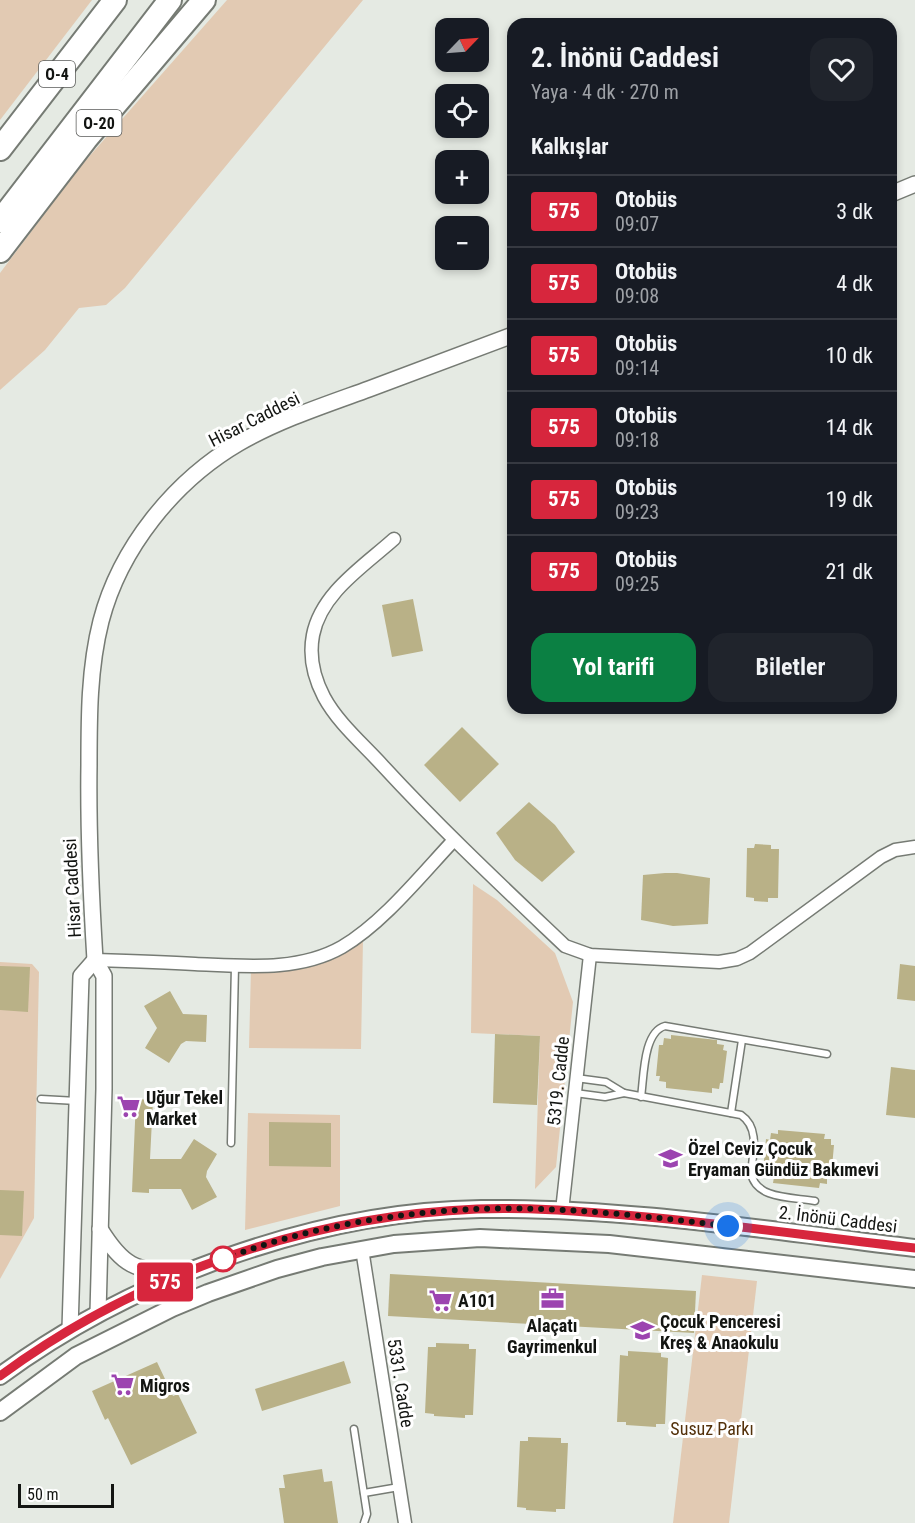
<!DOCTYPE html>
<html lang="tr">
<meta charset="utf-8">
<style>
body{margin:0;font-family:"Roboto Condensed",sans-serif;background:#20242c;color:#f1f3f6;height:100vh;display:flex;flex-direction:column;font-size:22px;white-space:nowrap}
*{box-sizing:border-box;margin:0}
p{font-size:20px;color:#9ea1a6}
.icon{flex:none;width:33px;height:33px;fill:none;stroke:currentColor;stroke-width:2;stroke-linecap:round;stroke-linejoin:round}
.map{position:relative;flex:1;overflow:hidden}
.side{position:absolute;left:507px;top:18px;width:390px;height:696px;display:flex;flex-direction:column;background:#171b24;border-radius:18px;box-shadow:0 3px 9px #0003}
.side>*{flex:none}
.badge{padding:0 12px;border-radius:4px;font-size:21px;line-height:39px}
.needle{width:39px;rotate:65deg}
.buttons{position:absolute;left:435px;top:18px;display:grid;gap:12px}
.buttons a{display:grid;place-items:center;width:54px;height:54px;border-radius:12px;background:#171b24;box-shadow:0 3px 9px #0003;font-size:30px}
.scale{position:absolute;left:18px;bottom:15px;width:96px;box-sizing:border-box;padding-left:6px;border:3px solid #131512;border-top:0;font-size:16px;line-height:21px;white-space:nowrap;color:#131512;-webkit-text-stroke:4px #fff;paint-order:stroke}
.you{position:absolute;width:30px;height:30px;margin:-15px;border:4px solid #fff;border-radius:50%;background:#1a73e8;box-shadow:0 0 0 9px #1a73e833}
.map>.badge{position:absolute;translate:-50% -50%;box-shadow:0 0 0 3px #fff}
h2{padding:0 24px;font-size:22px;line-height:54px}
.round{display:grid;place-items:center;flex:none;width:63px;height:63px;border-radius:18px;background:#20242c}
.headline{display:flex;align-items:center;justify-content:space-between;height:102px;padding:0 24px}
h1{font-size:28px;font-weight:700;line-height:45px}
.button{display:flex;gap:12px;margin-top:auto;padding:12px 24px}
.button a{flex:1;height:69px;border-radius:18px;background:#0b8043;color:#fff;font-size:24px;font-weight:700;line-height:69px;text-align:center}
.button a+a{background:#20242c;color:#f1f3f6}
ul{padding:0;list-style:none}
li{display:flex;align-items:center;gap:18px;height:72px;padding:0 24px;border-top:2px solid #363941}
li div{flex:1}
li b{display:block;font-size:22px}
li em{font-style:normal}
li .badge{min-width:66px;font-weight:700;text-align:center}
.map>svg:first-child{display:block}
.green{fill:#e2cab3}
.building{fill:#b9b187}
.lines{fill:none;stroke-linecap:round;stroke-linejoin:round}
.service-casing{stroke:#767b74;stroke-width:9}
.minor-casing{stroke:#767b74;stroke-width:15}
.tertiary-casing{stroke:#767b74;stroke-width:18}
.secondary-casing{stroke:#767b74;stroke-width:20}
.motorway-casing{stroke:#767b74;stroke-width:26}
.service{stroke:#fff;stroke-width:6}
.minor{stroke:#fff;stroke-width:12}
.tertiary{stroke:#fff;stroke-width:15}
.secondary{stroke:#fff;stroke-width:16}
.motorway{stroke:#fff;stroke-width:22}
.line-casing{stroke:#fff;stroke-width:14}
.line{stroke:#d7263d;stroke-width:9}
.walk{stroke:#131512;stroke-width:6;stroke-dasharray:0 10.8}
.stop-dot{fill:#fff;stroke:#d7263d;stroke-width:3}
.labels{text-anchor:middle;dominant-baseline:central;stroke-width:6;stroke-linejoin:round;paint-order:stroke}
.shield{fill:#fff;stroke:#5a5b59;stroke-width:1.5}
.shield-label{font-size:16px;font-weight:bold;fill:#131512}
.street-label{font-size:18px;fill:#131512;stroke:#fff}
.poi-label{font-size:18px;font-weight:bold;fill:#131512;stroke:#fff;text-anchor:start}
.park-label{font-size:18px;fill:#53310b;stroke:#fff}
</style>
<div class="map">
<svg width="915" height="1523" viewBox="0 0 915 1523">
<rect width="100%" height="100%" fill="#e5eae3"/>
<g class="green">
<path d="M0,0H92L0,120Z"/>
<path d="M227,0H363L125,288L106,305L79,308L45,350L0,390V273L79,168Z"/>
<path d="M473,884L497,900L555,953L573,1002L556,1167L535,1189L540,1036L471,1033Z"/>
<path d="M363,939L361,1049L249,1048L251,968H285Z"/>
<path d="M0,962L32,964L39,972L34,1218L0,1279Z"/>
<path d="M248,1113L340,1115V1206L245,1230Z"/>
<path d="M702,1275L757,1281L729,1523H673Z"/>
</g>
<g class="building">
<path d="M413,599L423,651L392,657L382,605Z"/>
<path d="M462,727L499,764L460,802L424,765Z"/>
<path d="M529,802L555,825L575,852L542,882L515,860L496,833Z"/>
<path d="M755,844L771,845V849H779L778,898H768V902L754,901V898L746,897L747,848H754Z"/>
<path d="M665,873H677L710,878L708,924L673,926L641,920L643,875Z"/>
<path d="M900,964L915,966V1001L897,999Z"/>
<path d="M0,966L30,967L28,1012L0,1010Z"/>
<path d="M170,991L183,1014L207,1015L206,1042L186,1041L181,1044L169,1063L145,1048L157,1028L144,1006Z"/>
<path d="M495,1034L540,1036L537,1105L493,1103Z"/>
<path d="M671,1035L717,1040V1044L724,1045L723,1050L727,1051L723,1083H720L719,1089L712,1088V1093L666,1088V1082L659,1081L660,1076H656L659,1045H663L664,1038L671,1039Z"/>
<path d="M891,1067L915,1070V1118L886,1115Z"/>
<path d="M136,1099L153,1100L150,1159H181L194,1139L217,1154L207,1171L206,1177L217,1197L192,1210L181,1189H149V1193L132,1192Z"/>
<path d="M269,1122L331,1123V1167L269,1166Z"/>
<path d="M778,1130L825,1134L824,1139H831V1145H834L831,1178H827V1184L820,1183L819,1188L773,1183L774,1177L766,1176L767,1171H763L766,1139L770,1140L771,1133L778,1134Z"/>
<path d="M0,1190L24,1191L22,1236L0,1235Z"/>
<path d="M390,1274L696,1291L694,1333L388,1316Z"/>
<path d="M436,1343L469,1344V1349H476L473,1415H465V1418L434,1416V1414L425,1413L428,1347H436Z"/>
<path d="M628,1351L661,1353V1357L668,1358L665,1424H656V1427L626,1425V1422H617L620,1355L628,1356Z"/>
<path d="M344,1361L351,1383L262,1411L255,1389Z"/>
<path d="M157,1362L173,1396L178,1394L197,1433L131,1465L108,1418L105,1420L92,1391Z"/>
<path d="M528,1437L561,1438V1443H568L565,1509H556V1512L526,1510V1508L517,1507L520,1441H528Z"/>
<path d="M322,1469L324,1482L332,1481L338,1523H284L279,1488H285L283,1475Z"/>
</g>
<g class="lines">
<defs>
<g id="service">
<path d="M575,1093L605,1097L624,1093L606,1082L576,1078"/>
<path d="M624,1093L741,1115C760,1128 753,1153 751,1173C756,1200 793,1197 815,1201"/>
<path d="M641,1097C644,1077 643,1032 665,1026L827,1054"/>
<path d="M41,1099L77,1101"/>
<path d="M731,1113L742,1040"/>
<path d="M231,1143L235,966"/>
<path d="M354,1429L367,1514L364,1523"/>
<path d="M364,1493L399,1487"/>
</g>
<g id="minor">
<path d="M394,539C364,566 321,593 313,635C309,656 314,678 324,697C338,723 363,744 383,766C441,829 503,887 565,946L590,955L719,962L737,959L750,953L881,857L895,850L915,847"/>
<path d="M95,960C129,961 162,962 195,964C245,966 298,972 342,947C383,923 422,874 454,840"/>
<path d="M562,1211L590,955"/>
<path d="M362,1249L405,1523"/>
</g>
<g id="tertiary">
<path d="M891,194L915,184"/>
<path d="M100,1229C126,1271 137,1269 183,1274"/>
<path d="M98,1313L104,1089V976L95,960C91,895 88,830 89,765C89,717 89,668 101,621C120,548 174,481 239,443C279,420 325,405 369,389C417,371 465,353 513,335"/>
<path d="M70,1329L81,976L95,960"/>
</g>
<g id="secondary">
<path d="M0,1376C133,1278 316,1211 481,1209C626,1207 771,1231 915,1248"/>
<path d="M0,1412L76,1356L172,1308L208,1293L277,1269L322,1257L394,1244L480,1238L609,1244L915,1279"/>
</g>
<g id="motorway">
<path d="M0,149L115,0"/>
<path d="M0,221L170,0"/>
<path d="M0,251L86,139L204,0"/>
</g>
</defs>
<use href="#service" class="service-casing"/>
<use href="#minor" class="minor-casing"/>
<use href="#tertiary" class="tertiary-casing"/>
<use href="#secondary" class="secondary-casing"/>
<use href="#motorway" class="motorway-casing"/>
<use href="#service" class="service"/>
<use href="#minor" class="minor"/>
<use href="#tertiary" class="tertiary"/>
<use href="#secondary" class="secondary"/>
<use href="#motorway" class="motorway"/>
</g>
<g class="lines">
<defs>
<path id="line" d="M0,1376C137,1275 307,1216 477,1209C526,1207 576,1211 625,1215C722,1223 818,1237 915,1248"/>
</defs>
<use href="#line" class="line-casing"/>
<use href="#line" class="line"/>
<path class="walk" d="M223,1259L218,1261C300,1229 389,1213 477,1209C560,1206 645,1216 728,1226"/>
</g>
<defs>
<symbol id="supermarket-bare" viewBox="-9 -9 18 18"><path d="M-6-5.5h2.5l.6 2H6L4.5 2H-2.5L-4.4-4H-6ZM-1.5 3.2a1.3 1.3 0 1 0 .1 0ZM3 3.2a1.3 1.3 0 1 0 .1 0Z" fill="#9c44b0" stroke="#fff" stroke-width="2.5" paint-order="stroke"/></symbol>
<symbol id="school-bare" viewBox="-9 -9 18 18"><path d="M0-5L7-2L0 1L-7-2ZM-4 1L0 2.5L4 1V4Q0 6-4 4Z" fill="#9c44b0" stroke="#fff" stroke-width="2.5" paint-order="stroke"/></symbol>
<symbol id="office-bare" viewBox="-9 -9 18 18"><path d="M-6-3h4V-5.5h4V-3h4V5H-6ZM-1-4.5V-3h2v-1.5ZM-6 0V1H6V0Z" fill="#9c44b0" stroke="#fff" stroke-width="2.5" paint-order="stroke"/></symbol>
</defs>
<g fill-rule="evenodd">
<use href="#supermarket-bare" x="112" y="1090" width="33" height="33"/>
<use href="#school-bare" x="654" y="1142" width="33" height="33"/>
<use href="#office-bare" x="536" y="1282" width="33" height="33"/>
<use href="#supermarket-bare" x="424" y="1284" width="33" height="33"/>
<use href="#school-bare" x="626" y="1314" width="33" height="33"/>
<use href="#supermarket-bare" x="106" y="1368" width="33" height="33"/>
</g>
<circle class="stop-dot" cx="223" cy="1259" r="12"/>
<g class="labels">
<g class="shield">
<rect x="39" y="61" width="36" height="26" rx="4.5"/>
<rect x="76.5" y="110" width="45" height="26" rx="4.5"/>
</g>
<g class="shield-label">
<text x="57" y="74">O-4</text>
<text x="99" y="123">O-20</text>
</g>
<g class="street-label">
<text transform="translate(254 419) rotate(-27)">Hisar Caddesi</text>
<text transform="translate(72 888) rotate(-93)">Hisar Caddesi</text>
<text transform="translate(558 1081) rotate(-84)">5319. Cadde</text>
<text transform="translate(838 1219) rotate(7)">2. İnönü Caddesi</text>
<text transform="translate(401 1383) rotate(81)">5331. Cadde</text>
</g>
<g class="poi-label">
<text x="146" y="1097">Uğur Tekel<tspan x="146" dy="21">Market</tspan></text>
<text x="688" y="1148">Özel Ceviz Çocuk<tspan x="688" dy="21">Eryaman Gündüz Bakımevi</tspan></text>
<text x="458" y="1300">A101</text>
<text x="660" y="1321">Çocuk Penceresi<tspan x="660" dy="21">Kreş &amp; Anaokulu</tspan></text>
<text x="552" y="1325" text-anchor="middle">Alaçatı<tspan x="552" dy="21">Gayrimenkul</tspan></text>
<text x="140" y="1385">Migros</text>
</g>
<g class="park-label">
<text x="712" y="1428">Susuz Parkı</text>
</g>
</g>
</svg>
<div class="buttons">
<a><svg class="needle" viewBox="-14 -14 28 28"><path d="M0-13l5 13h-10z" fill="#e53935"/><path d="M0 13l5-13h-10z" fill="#9ea1a6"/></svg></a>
<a><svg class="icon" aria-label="locate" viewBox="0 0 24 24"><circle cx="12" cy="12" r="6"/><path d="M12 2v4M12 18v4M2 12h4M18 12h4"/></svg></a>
<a>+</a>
<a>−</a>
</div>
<div class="scale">50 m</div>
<div class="you" style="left:728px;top:1226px"></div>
<b class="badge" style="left:165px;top:1282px;background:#d7263d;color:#fff">575</b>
<section class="side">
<div class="headline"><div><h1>2. İnönü Caddesi</h1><p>Yaya · 4 dk · 270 m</p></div><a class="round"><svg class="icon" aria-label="heart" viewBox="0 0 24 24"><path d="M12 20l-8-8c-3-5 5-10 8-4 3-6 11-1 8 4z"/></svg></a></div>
<h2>Kalkışlar</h2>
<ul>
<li><span class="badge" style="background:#d7263d;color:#fff">575</span><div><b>Otobüs</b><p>09:07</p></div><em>3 dk</em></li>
<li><span class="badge" style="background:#d7263d;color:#fff">575</span><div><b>Otobüs</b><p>09:08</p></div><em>4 dk</em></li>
<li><span class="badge" style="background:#d7263d;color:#fff">575</span><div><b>Otobüs</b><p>09:14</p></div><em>10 dk</em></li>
<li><span class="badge" style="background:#d7263d;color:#fff">575</span><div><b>Otobüs</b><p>09:18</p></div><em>14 dk</em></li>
<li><span class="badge" style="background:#d7263d;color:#fff">575</span><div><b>Otobüs</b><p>09:23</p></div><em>19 dk</em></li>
<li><span class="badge" style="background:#d7263d;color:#fff">575</span><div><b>Otobüs</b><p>09:25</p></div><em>21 dk</em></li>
</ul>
<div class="button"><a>Yol tarifi</a><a>Biletler</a></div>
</section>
</div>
